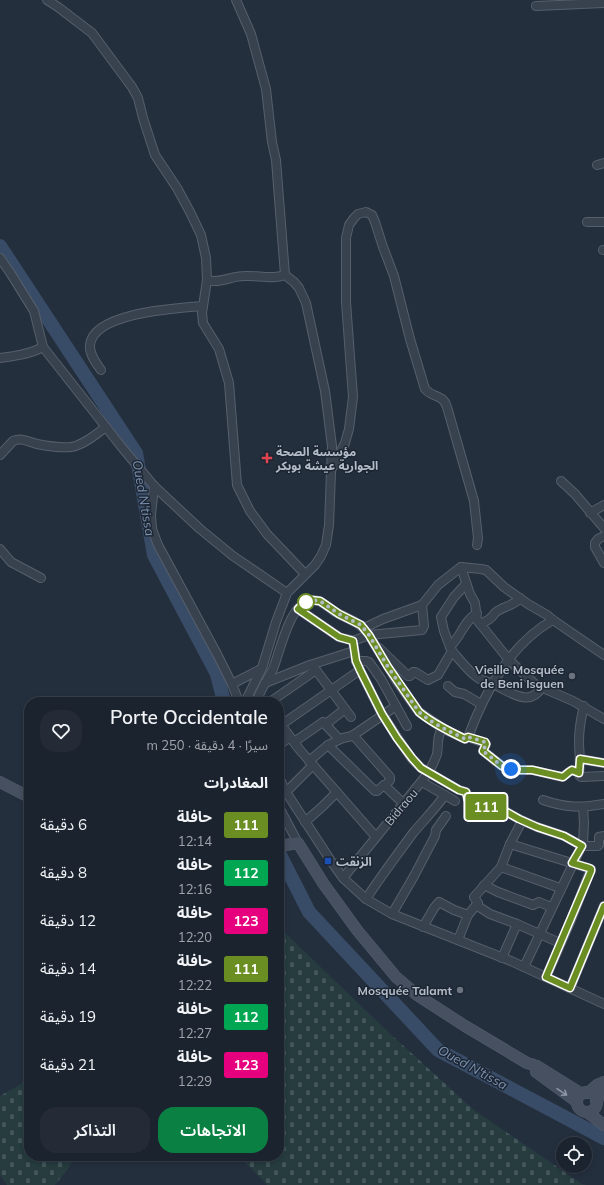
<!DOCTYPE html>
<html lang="ar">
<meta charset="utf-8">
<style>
body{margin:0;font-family:Mulish,"Noto Sans Arabic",sans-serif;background:#242b36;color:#f1f3f6;direction:rtl;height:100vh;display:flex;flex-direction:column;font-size:15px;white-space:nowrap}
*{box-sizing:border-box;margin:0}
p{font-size:13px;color:#a0a4aa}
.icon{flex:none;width:22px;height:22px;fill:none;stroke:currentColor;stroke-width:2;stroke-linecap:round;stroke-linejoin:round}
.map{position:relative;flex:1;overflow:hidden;direction:ltr}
.panel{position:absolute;left:24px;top:697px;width:260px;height:464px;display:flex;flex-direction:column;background:#1b232e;border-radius:16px;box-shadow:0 2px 6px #0003,0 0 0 1px #39404a;direction:rtl}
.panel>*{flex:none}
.badge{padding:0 8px;border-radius:3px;font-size:14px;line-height:26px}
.buttons{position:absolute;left:556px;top:1137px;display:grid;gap:8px}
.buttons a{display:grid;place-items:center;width:36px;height:36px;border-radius:50%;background:#1b232e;box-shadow:0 2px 6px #0003,0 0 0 1px #39404a;font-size:20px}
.you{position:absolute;width:20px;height:20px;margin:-10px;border:3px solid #fff;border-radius:50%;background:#1a73e8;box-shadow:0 0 0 6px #1a73e833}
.map>.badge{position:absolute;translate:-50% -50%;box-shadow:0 0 0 2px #fff}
h2{padding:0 16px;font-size:15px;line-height:36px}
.round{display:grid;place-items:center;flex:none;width:42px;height:42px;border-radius:16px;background:#242b36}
.summary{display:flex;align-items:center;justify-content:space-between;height:68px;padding:0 16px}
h1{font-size:19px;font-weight:600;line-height:30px}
.action{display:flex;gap:8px;margin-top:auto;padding:8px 16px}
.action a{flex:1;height:46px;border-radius:16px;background:#0b8043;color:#fff;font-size:16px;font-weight:600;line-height:46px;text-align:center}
.action a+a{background:#242b36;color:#f1f3f6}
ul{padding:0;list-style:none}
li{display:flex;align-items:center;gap:12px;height:48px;padding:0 16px}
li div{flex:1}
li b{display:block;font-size:15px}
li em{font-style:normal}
li .badge{min-width:44px;font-weight:700;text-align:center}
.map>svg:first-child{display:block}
.cemetery{fill:url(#cemetery-stones)}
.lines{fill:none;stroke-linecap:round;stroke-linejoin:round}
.river{stroke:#394c67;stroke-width:14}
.street-casing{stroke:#565f6c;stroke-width:10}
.secondary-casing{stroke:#565f6c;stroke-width:12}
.street{stroke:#38414e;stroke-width:8}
.secondary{stroke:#465061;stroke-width:11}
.oneway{stroke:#8e96a5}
.line-casing{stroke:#fff;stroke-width:9}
.line{stroke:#6b8e23;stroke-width:6}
.walk{stroke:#b4bcc9;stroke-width:4;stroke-dasharray:0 7.2}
.health-dot{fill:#e0444e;stroke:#1d2633;stroke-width:1.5}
.stop-dot{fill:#fff;stroke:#6b8e23;stroke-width:2}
.worship-dot{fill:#6b7280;stroke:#1d2633;stroke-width:1.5}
.transit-dot{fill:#1a4fb4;stroke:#1d2633;stroke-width:1.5}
.labels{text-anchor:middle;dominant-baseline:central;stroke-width:3;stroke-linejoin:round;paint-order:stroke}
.poi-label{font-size:12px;font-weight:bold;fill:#b4bcc9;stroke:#1d2633;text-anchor:start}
.street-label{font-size:12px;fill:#b4bcc9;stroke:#1d2633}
.water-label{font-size:13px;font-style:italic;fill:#7c92b1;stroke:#1d2633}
</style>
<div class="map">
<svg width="604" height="1185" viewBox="0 0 604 1185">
<defs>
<pattern id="cemetery-stones" width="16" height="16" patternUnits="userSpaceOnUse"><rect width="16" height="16" fill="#263c3f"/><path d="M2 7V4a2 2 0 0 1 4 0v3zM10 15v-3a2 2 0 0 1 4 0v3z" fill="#435659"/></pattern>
</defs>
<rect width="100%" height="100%" fill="#242f3e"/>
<g class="cemetery">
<path d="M279,927L386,1030L474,1110L582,1184L586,1185H267L239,1156H279Z"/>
<path d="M29,1072V1156H76L67,1170L55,1185H7L0,1175V1096L21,1084Z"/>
</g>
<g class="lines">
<g class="river">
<path d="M0,246L136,453L154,555L217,674L224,702"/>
<path d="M279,853L309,912L438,1050L604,1138"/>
</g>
<defs>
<g id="street">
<path d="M47,0L58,7L92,33L132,87L138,98L143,118L155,155L177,188L190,212L201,235L206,258L207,280L202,313L203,323L219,349L229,383L237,485L250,511L267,534L305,574"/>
<path d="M236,0L251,34L266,89L272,142L276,160L285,275L294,282L299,288L306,303L325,391L332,446L329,525L326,545L321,556L315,565L287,593L276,622L262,668L245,702"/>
<path d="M536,6L604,3"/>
<path d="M597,165L604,163"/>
<path d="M587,222H604"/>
<path d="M603,250H604"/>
<path d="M0,258L11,274L34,311L43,347L120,445L154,486L200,529L233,556L287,593"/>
<path d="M207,280C220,284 231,276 244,276C258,275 272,280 285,275"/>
<path d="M0,358C15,356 30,354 43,347"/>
<path d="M101,370C96,363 89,354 90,345C93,312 179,308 203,306"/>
<path d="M0,455L13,441C22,437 28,442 37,444C47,446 60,448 71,447C84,445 96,434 106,427"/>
<path d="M333,467L345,443L349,429L353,397L346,302V238L349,225L354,218L358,214L366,212L372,215L375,222L383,247L394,276L410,339L425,389C433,398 443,394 447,407L474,501L478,538L477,545"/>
<path d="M561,481L575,494L604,528"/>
<path d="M154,486L151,516L152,529L158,545L218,656L232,684L239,702"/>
<path d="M590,513L604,505"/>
<path d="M604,536L598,539L595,543V547L604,563"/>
<path d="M0,549L11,562L41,578"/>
<path d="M461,567L470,594L475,603L477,620L509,660L536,685L573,701L604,719"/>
<path d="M422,605L424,626L422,630L369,635L396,680L419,712L444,729L465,739L468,737C485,692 510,644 553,620"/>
<path d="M298,609L339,637C343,639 350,639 353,641L356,661L360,670L382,714L397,737L412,759L421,768L459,790L466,792L468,800L503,810L519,819L537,827L564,836L582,846H598L599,845V837L604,836"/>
<path d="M477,613C464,621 461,636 450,647L452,651C460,660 468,671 478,678C483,681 490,682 495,685C510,692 530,708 542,687"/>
<path d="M480,624C487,621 491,619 495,613C501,607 514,606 520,598"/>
<path d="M364,628L383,619L422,605L438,585L461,567L481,569L486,570L504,587L528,604L547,615L553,620L604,655"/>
<path d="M450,647L444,631L441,617L454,597L466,584"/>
<path d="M379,648L408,676H410L413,672H415L428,680L438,675L452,651"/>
<path d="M356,661H366L369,662L381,679L407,726"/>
<path d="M265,683L310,665L354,651"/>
<path d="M232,684L261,669"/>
<path d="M448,686L455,692L464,694L481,704"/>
<path d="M257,702C259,690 268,680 273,669C280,652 289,605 310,600C321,598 330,610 339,614C352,621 360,622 369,635L353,641"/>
<path d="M270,702L316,670L351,717"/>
<path d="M279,722L299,749L376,837"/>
<path d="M326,724L345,709"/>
<path d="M281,725L360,670"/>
<path d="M468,737L485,743L486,744L483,751L502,766L519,770H532L562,777L572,770L579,773V775L581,777L604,776"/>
<path d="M294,742L323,722L339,739"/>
<path d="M279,745L290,737"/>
<path d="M328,745L375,791H377L384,785L385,786L390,780V777L353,735"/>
<path d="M580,759L604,763"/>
<path d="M309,761L328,745L343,738L352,736L396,706"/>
<path d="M579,773C581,762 579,752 579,741C579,729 581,718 584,706"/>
<path d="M279,777L286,792L331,861L343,878L366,899L392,914L511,961L604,1004"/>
<path d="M422,782L455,801"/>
<path d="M385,786L404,804"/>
<path d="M286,792L313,765"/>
<path d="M543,800C566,808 581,808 604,804"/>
<path d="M279,807L298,843"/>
<path d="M305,822L323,806L337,792"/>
<path d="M510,844L591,869L571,920L546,977"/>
<path d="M501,867L560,888"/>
<path d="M343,878L429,772C432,766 435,760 437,754C439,742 436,739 442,728"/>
<path d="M484,885L498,892L533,905L539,902L551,907"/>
<path d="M366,899C381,876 397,855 413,833C424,820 435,809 445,795"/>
<path d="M476,905L490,914L517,924L560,943"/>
<path d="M392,914L414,876L435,836L436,830L446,816"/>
<path d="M423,927L434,908L439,902L454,910L468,915"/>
<path d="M458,940L468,915L478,903L474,897L501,867L510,844L522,821"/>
<path d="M502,958L517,924"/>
<path d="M524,967L583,843L584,823L583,807"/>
<path d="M570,988L604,906"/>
</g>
<g id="secondary">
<path d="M0,782L29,797"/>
<path d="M279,846L298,843L323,883L357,930L396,977L417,995L465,1026L527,1063L537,1066L582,1094"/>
<path d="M536,1072L577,1102"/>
<circle cx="587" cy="1102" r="10"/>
<path d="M588,1093L597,1085L604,1082"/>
<path d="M596,1101L604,1091"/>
<path d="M587,1112L604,1125"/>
</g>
</defs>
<use href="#street" class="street-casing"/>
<use href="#secondary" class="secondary-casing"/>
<use href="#street" class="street"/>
<use href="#secondary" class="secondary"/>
</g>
<defs><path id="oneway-shaft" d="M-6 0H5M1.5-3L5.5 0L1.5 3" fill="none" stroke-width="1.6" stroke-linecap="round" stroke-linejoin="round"/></defs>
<use class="oneway" href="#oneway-shaft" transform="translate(562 1092) rotate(34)"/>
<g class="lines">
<defs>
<path id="line" d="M604,763L580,759L579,773L572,770L569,772L563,777L532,770H519L502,766L483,751L486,744L485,742L468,737L465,739C449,731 433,724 419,712L388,667L369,635L361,625L339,614L320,601L310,600L304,603L298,609L339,637L353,641L356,661L360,670L382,714L397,738L412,758L421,768L459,790L466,792L468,800L486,807L503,810L519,819L537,827L564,836L582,846L572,863L589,868L591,869V871L546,977L570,988L604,906"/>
</defs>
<use href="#line" class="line-casing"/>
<use href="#line" class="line"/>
<path class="walk" d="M306,602L304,603L310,600L320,601L339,614L361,625L369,635L388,667L419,712C433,724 449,731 465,739L468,737L485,742L486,744L483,751L502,766L511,769"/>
</g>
<path class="health-dot" d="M265 452h4v4h4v4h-4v4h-4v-4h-4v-4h4z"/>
<circle class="stop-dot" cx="306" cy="602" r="8"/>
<g class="worship-dot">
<circle cx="572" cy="676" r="4"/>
<circle cx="460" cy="990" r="4"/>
</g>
<rect class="transit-dot" x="324" y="857" width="8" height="8" rx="2"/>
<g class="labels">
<g class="poi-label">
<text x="276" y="451">مؤسسة الصحة<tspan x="276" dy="14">الجوارية عيشة بوبكر</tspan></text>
<text x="564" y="669" text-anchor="end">Vieille Mosquée<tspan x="564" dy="14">de Beni Isguen</tspan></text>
<text x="336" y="861">الزنقت</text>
<text x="452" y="990" text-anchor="end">Mosquée Talamt</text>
</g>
<g class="street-label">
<text transform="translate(401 807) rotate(-50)">Bidraou</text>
</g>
<g class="water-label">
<text transform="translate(144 498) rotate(80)">Oued N'tissa</text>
<text transform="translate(473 1067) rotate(29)">Oued N'tissa</text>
</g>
</g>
</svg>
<div class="buttons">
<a><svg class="icon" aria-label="locate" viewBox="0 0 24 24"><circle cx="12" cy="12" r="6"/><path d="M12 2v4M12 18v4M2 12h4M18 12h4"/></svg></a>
</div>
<div class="you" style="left:511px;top:769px"></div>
<b class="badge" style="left:486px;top:807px;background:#6b8e23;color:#fff">111</b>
<section class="panel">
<div class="summary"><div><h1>Porte Occidentale</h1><p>سيرًا · 4 دقيقة · 250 m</p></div><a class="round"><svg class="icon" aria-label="heart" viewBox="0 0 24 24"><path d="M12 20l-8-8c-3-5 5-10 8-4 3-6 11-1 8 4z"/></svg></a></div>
<h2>المغادرات</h2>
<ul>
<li><span class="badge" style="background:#6b8e23;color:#fff">111</span><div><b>حافلة</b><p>12:14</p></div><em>6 دقيقة</em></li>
<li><span class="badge" style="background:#00a651;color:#fff">112</span><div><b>حافلة</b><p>12:16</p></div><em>8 دقيقة</em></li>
<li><span class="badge" style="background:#e6007e;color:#fff">123</span><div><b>حافلة</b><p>12:20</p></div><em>12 دقيقة</em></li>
<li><span class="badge" style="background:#6b8e23;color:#fff">111</span><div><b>حافلة</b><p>12:22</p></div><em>14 دقيقة</em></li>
<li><span class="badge" style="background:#00a651;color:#fff">112</span><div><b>حافلة</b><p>12:27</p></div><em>19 دقيقة</em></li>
<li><span class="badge" style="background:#e6007e;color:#fff">123</span><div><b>حافلة</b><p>12:29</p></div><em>21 دقيقة</em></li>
</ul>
<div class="action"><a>الاتجاهات</a><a>التذاكر</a></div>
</section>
</div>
